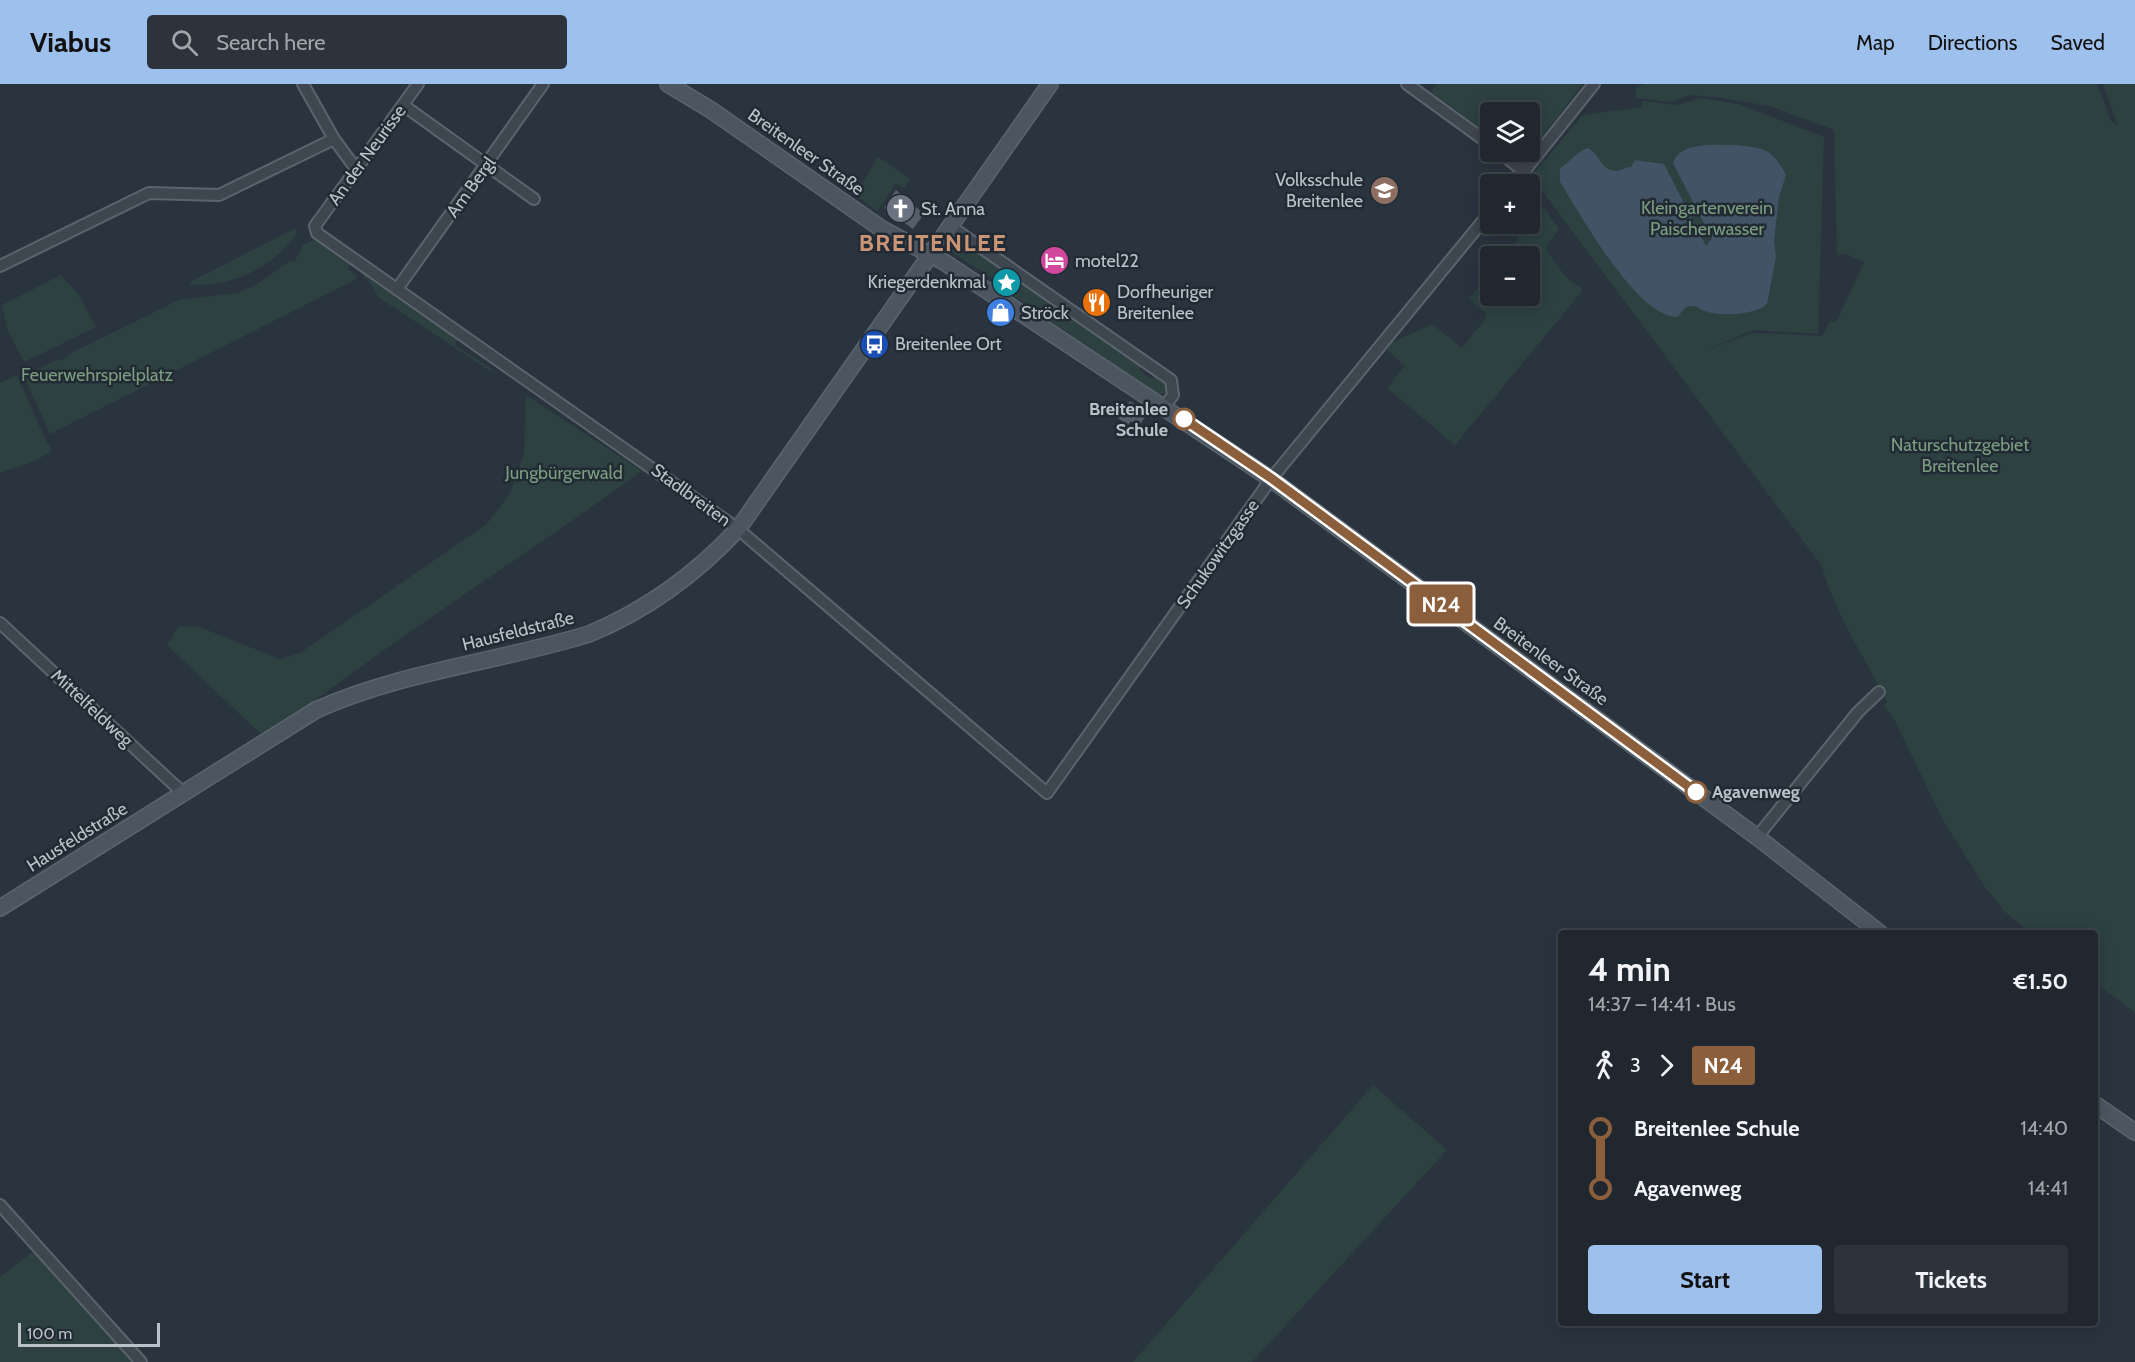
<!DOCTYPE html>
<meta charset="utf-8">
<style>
body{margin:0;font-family:Cabin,sans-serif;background:#2d333b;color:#f1f3f6;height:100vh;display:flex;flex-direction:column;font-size:22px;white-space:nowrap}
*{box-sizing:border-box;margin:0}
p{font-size:20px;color:#a2a5aa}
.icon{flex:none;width:33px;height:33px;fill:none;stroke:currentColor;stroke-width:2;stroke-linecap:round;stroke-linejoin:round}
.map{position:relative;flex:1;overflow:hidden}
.side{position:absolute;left:1558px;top:846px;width:540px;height:396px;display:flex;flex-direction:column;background:#20272f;border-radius:6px;box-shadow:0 3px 15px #0003,0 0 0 2px #3d444b}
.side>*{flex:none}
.badge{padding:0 12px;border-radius:4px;font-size:21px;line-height:39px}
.controls{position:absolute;left:1480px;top:18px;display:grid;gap:12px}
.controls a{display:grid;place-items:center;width:60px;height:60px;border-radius:6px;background:#20272f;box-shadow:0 3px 15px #0003,0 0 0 2px #3d444b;font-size:30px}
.scale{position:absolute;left:18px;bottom:15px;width:142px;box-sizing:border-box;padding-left:6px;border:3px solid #bac1c9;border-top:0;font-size:16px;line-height:21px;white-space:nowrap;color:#bac1c9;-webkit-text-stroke:4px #222b34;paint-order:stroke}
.map>.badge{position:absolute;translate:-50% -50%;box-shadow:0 0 0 3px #fff}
.legs{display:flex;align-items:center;gap:9px;height:66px;padding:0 30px;font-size:20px}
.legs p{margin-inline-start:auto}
.summary{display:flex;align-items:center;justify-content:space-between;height:102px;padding:0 30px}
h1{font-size:33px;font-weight:700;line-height:45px}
.cta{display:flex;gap:12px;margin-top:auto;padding:12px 30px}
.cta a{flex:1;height:69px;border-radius:6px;background:#9dc0ec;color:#111;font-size:24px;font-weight:700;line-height:69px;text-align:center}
.cta a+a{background:#2d333b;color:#f1f3f6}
ul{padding:0 30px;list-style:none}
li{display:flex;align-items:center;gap:21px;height:60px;font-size:22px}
li i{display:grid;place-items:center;width:9px;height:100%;margin:0 8px;background:currentColor}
li i::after{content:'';width:15px;height:15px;margin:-8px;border:4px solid;border-radius:50%;background:#20272f}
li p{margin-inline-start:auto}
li:first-child i{background:linear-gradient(#0000 50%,currentColor 0)}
li:last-child i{background:linear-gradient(currentColor 50%,#0000 0)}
header{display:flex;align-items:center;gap:36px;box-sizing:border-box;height:84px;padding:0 30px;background:#9dc0ec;color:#111}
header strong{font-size:28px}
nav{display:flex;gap:33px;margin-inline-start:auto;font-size:21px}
.search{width:420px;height:54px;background:#2d333b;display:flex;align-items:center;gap:15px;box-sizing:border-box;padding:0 21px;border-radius:6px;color:#a2a5aa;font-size:22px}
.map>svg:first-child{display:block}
.green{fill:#2d4141}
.water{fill:#425365}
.building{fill:#545f69}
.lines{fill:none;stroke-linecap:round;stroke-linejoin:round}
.street-casing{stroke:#5b646c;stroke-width:14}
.secondary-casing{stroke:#5b646c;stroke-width:18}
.street{stroke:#3e464f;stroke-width:10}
.secondary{stroke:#4c5661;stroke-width:15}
.line-1-casing{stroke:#fff;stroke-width:14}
.line-1{stroke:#8b5e3c;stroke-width:9}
.stop-1-dot{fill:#fff;stroke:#8b5e3c;stroke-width:3}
.labels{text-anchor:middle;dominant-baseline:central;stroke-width:5;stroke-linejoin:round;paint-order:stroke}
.street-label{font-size:18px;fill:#bac1c9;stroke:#222b34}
.poi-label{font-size:18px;fill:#bac1c9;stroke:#222b34;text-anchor:start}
.park-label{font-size:18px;fill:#7c9c81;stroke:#222b34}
.stop-label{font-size:18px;font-weight:bold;fill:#bac1c9;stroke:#222b34;text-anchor:end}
.district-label{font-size:24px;font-weight:bold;letter-spacing:1.5px;fill:#c99576;stroke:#222b34}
</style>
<header>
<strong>Viabus</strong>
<div class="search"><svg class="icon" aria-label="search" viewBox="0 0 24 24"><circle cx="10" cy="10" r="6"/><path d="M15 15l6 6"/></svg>Search here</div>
<nav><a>Map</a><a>Directions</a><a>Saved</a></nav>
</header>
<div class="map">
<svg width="2135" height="1278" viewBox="0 0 2135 1278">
<rect width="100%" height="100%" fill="#2a343f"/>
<g class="green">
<path d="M1437,0H1582V1L1528,71H1518L1513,68H1530V28H1491V52L1431,8Z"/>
<path d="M1644,0H2097L2111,37L2118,42L2103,0H2135V929L2096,899V849H2031L2004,827L1985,803L1944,738L1893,633L1883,621L1887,618C1865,573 1835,531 1822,482L1537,100L1533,90L1583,31L1642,23V17L1677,21L1701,14L1739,20L1824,53L1818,250L1754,246L1705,266L1753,249L1823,252L1830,237L1836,238L1864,179L1847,170L1837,171L1834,46L1770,22L1716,13L1689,11L1673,18L1636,14V4Z"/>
<path d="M878,73L910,95L904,104L896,100L877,127L855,111Z"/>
<path d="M1544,124L1559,145L1545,164L1565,192L1583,206L1455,361L1387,304L1405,282L1387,266L1393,258L1432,240L1462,264L1486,234V229L1469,215L1491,188V212H1530V172H1504Z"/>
<path d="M294,145L298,148C272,184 236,202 191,201L190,198Z"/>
<path d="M316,155L351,179L347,185L357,191L355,196L50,350L24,292L59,275L61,277L69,270L179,216L237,209L256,201L291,176L295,177L303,161Z"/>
<path d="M955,158L965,161L966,159L1002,184L995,196L953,169L951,163Z"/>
<path d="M363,187L458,254L455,261L491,284L490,287L378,213L367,194H364Z"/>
<path d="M1007,187L1141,282L1139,286L1152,295L1154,292L1165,300L1167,309L1159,310L998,201L1001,198L1008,202L1011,197L1004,191Z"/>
<path d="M61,191L78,210L96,243L24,278L7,245L2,221Z"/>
<path d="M17,291L45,355L52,367L33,378L0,389V299Z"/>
<path d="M526,311L642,387C535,465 422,536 316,616L307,626L264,653L167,561L178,543L197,542L280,575L300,569L487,440L511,408L524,369Z"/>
<path d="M1373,1001L1447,1066L1252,1278H1133Z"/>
<path d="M35,1166L134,1278H0V1193Z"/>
</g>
<path class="water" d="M1737,61C1765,64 1772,65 1786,91L1779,113L1774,158L1776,173L1767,220C1756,231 1722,232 1708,228C1701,227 1698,221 1690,222C1683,223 1682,229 1677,233C1636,232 1581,131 1560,98V85L1578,69L1587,64C1601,69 1599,87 1617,87C1622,86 1626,83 1631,83L1635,76L1664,80L1706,162L1712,155L1673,79C1680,57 1717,61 1737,61Z"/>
<g class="building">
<path d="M896,106L924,130L913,145L884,124Z"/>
<path d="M1130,317L1148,329L1138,343L1131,337L1128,341L1118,334Z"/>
</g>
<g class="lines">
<defs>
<g id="street">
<path d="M303,0L334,55L356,85"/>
<path d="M418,0L315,142L317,149L738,445L1047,709L1271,395L1491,127"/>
<path d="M1407,0L1491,61"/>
<path d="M403,21L534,115"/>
<path d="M1500,68L1524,88"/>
<path d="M1514,100L1594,0"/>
<path d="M950,142L1171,296L1173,311L1165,322"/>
<path d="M0,182L149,109L219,111L334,55"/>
<path d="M397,205L543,0"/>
<path d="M0,539L183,709"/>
<path d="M1757,753L1858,628L1879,608"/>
<path d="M0,1121L141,1278"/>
</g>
<g id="secondary">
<path d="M668,0L711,26L882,145L944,178L1271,395L1757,753L1880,849"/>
<path d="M0,824L316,626C403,587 498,578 589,550C647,526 695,491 738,445L1050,0"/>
<path d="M2096,1021L2135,1048"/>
</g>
</defs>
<use href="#street" class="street-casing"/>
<use href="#secondary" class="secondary-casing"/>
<use href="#street" class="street"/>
<use href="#secondary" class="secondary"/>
</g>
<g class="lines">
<defs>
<path id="line-1" d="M1184,335L1271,394L1696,708"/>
</defs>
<use href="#line-1" class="line-1-casing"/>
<use href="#line-1" class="line-1"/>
</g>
<defs>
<symbol id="school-disc" viewBox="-11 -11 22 22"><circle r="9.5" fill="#8d6e63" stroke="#222b34"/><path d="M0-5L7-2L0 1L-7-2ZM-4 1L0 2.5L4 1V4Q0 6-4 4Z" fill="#fff"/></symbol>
<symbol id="church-disc" viewBox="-11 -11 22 22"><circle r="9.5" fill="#6b7280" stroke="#222b34"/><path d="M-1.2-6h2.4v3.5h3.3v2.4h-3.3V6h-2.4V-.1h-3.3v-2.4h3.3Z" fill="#fff"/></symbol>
<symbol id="hotel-disc" viewBox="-11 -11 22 22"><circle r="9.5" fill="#d1479c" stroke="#222b34"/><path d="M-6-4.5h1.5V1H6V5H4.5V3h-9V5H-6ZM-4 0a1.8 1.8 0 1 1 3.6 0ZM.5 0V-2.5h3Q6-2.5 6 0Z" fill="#fff"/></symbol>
<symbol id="sight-disc" viewBox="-11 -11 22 22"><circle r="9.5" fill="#0f9aa8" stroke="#222b34"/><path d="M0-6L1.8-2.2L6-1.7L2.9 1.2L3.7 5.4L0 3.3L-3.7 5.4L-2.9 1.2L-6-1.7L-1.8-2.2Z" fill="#fff"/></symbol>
<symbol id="restaurant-disc" viewBox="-11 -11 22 22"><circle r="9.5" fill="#e8710a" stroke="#222b34"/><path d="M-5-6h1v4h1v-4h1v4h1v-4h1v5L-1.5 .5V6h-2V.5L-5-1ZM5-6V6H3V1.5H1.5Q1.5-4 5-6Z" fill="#fff"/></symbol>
<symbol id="shop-disc" viewBox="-11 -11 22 22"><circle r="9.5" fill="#3f7fe0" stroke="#222b34"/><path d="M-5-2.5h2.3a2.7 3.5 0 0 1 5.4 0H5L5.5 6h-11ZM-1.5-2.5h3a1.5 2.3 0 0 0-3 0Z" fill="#fff"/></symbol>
<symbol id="bus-disc" viewBox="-11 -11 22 22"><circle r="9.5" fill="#1a4fb4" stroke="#222b34"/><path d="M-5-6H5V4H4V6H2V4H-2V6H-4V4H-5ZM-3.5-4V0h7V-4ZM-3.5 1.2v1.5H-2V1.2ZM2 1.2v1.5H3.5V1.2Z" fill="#fff"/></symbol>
</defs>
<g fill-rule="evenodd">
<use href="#school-disc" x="1368" y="90" width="33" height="33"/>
<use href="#church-disc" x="884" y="108" width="33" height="33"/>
<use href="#hotel-disc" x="1038" y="160" width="33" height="33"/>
<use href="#sight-disc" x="990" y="182" width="33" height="33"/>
<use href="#restaurant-disc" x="1080" y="202" width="33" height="33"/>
<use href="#shop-disc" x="984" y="212" width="33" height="33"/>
<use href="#bus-disc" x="858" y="244" width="33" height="33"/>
</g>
<g class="stop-1-dot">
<circle cx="1184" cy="335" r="10"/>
<circle cx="1696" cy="708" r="10"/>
</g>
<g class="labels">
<g class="street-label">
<text transform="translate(806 68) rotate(35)">Breitenleer Straße</text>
<text transform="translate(367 71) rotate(-54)">An der Neurisse</text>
<text transform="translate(471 103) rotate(-54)">Am Bergl</text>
<text transform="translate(691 411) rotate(36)">Stadlbreiten</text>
<text transform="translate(1218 470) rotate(-55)">Schukowitzgasse</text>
<text transform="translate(518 547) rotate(-14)">Hausfeldstraße</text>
<text transform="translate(1551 577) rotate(36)">Breitenleer Straße</text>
<text transform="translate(92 624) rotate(43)">Mittelfeldweg</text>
<text transform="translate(77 753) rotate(-32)">Hausfeldstraße</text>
</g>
<g class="poi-label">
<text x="1363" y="96" text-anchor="end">Volksschule<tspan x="1363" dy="21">Breitenlee</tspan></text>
<text x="921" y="125">St. Anna</text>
<text x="1075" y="177">motel22</text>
<text x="986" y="198" text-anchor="end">Kriegerdenkmal</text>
<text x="1117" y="208">Dorfheuriger<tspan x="1117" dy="21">Breitenlee</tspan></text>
<text x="1021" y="229">Ströck</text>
<text x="895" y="260">Breitenlee Ort</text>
</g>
<g class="park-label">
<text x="1707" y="124">Kleingartenverein<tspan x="1707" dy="21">Paischerwasser</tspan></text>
<text x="97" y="291">Feuerwehrspielplatz</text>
<text x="1960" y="361">Naturschutzgebiet<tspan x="1960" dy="21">Breitenlee</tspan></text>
<text x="564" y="389">Jungbürgerwald</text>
</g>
<g class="stop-label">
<text x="1168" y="325">Breitenlee<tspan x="1168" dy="21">Schule</tspan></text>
<text x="1712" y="708" text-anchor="start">Agavenweg</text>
</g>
<g class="district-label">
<text x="933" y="158">BREITENLEE</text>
</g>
</g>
</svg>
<div class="controls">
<a><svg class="icon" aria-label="layers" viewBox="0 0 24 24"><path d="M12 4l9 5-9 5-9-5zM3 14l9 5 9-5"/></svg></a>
<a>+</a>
<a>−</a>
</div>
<div class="scale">100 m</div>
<b class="badge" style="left:1441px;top:520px;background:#8b5e3c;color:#fff">N24</b>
<section class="side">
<div class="summary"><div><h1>4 min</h1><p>14:37 – 14:41 · Bus</p></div><b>€1.50</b></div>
<div class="legs"><svg class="icon" aria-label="walk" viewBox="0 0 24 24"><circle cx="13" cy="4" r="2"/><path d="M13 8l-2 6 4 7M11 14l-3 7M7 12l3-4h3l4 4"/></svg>3<svg class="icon" aria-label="forward" viewBox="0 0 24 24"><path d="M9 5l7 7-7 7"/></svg><b class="badge" style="background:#8b5e3c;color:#fff">N24</b></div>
<ul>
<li><i style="color:#8b5e3c"></i><b>Breitenlee Schule</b><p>14:40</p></li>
<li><i style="color:#8b5e3c"></i><b>Agavenweg</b><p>14:41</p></li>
</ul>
<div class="cta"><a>Start</a><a>Tickets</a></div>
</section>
</div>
